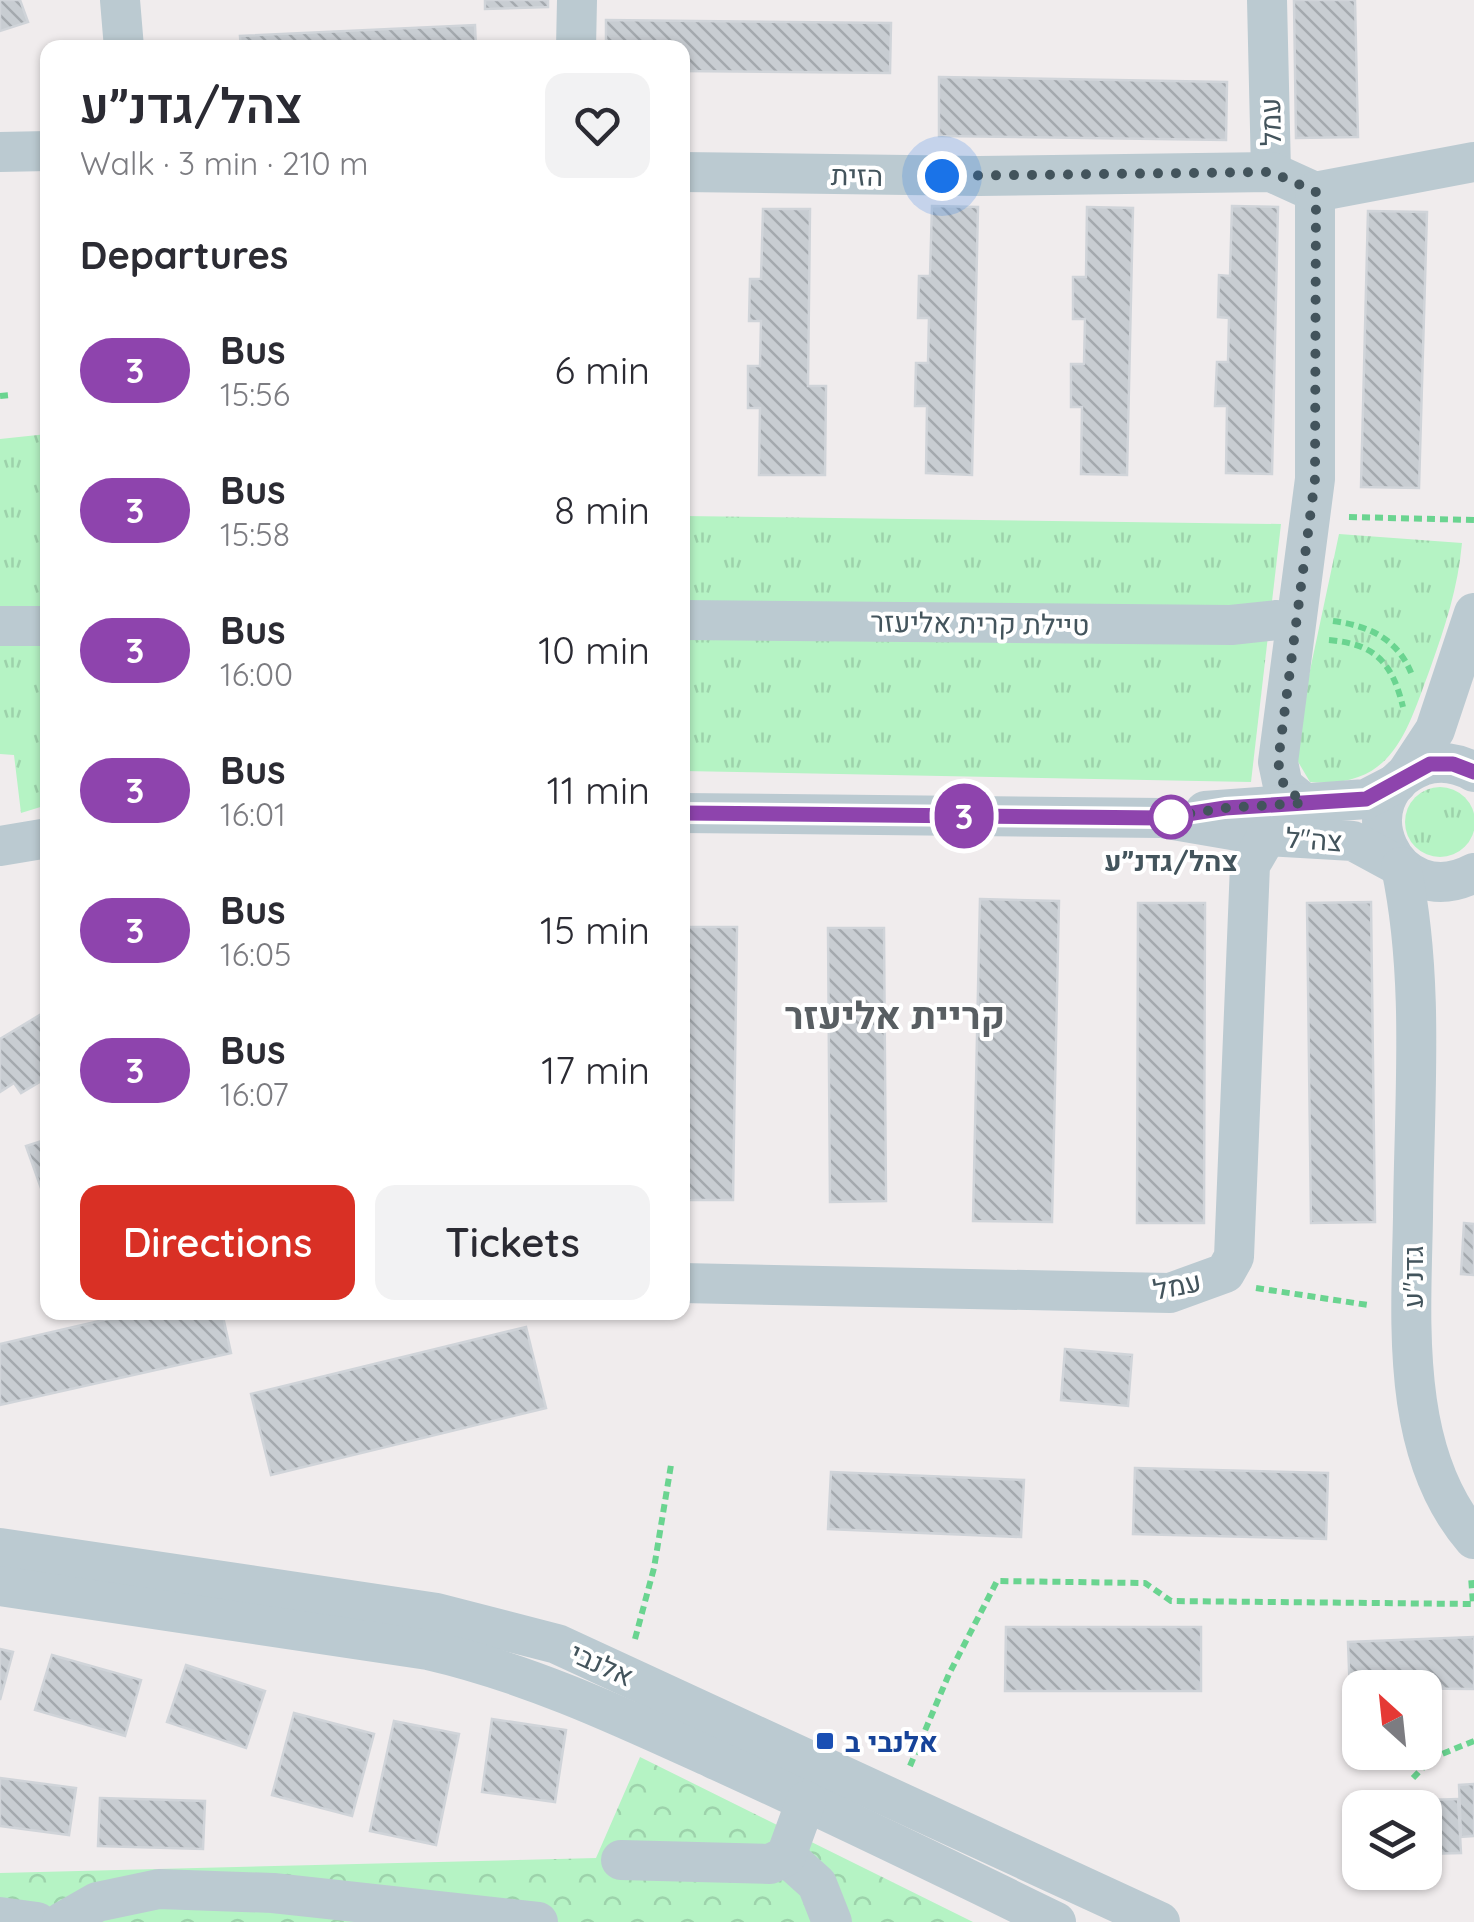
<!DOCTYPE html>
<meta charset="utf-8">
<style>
body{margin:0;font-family:Quicksand,Heebo,sans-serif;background:#f2f2f3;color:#2b2b33;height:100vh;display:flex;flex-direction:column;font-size:38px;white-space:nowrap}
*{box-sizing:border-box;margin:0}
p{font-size:32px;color:#7c7c81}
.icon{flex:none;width:55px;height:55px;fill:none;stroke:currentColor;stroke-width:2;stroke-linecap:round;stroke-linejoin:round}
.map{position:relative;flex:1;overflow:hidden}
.sheet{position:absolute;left:40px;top:40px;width:650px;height:1280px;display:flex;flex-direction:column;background:#fff;border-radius:20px;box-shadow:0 2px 8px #0004}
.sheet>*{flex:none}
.badge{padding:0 20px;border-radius:32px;font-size:35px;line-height:65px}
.needle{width:65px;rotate:333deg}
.tools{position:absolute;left:1342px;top:1670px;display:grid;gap:20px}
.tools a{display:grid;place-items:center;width:100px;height:100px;border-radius:20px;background:#fff;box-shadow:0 2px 8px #0004;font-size:50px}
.you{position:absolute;width:50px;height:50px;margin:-25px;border:8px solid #fff;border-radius:50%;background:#1a73e8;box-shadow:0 0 0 15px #1a73e833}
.map>.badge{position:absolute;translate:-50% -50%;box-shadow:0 0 0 5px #fff}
h2{padding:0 40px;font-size:38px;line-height:90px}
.round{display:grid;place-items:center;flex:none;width:105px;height:105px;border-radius:20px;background:#f2f2f3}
.head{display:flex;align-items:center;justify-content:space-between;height:170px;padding:0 40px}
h1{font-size:48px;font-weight:600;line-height:75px}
.button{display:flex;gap:20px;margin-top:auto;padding:20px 40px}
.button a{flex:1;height:115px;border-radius:20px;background:#d93025;color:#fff;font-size:40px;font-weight:600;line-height:115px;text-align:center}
.button a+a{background:#f2f2f3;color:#2b2b33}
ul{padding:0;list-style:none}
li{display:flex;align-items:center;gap:30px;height:140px;padding:0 40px}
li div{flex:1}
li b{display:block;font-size:38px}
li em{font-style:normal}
li .badge{min-width:110px;font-weight:700;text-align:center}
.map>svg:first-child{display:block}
.grass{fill:url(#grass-tufts)}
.forest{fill:url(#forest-crowns)}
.building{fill:url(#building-back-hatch);stroke:#d0d4d9;stroke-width:2.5}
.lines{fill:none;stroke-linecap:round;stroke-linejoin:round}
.path{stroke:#6ad490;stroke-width:6;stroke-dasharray:8 5;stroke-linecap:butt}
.minor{stroke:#bbcad1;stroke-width:40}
.line-casing{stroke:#fff;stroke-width:22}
.line{stroke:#8e44ad;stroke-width:15}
.walk{stroke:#43545c;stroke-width:10;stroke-dasharray:0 18}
.stop-dot{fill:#fff;stroke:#8e44ad;stroke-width:5}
.transit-dot{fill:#1a4fb4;stroke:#fff;stroke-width:4}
.labels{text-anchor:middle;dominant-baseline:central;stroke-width:8;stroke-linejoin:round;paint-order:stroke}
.street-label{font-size:28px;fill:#43545c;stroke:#fff}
.stop-label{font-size:28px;font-weight:bold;fill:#43545c;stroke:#fff}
.transit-label{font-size:28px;font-weight:bold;fill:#164399;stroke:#fff;text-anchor:start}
.district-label{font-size:38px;font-weight:bold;fill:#585e62;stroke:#fff}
</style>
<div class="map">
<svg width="1474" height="1922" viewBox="0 0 1474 1922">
<defs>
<pattern id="grass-tufts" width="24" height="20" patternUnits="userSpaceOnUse" patternTransform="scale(2.5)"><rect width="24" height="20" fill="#b5f3c4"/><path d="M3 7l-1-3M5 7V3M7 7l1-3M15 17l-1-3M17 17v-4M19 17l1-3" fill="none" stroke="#9dd2ab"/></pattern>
<pattern id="forest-crowns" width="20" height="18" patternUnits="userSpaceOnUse" patternTransform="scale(2.5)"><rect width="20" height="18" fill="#b5f3c4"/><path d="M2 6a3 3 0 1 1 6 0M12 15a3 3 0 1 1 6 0" fill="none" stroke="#9dd2ab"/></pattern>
<pattern id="building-back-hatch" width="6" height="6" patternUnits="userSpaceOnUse" patternTransform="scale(2.5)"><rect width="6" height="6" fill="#c8cdd2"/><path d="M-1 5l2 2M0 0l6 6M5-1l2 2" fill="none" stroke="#a4a9ae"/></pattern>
</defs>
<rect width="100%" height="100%" fill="#f0eced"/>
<g class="grass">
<path d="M47,434V805L21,813L14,755L0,754V439Z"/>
<path d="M683,516L1281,524L1251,782L683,771Z"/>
<path d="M1339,534L1462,543C1458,588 1445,627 1430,669C1406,733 1393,789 1310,782L1297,760L1299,722Z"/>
<circle cx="1440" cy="822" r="35"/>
</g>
<path class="forest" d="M640,1757L973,1922H0V1873L596,1858Z"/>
<g class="building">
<path d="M0,0H20L28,22L0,31Z"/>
<path d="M485,0H548V7L485,9Z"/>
<path d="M1294,0H1355L1358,137L1296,138Z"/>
<path d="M606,20L891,23L890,73L682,71V48H606Z"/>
<path d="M475,25L476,48H241L240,36Z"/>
<path d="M939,77L1227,82L1226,140L939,136Z"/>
<path d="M932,206L978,207L972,475L926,473L927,406H915L916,363H928L929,318H918L919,276H930Z"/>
<path d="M1232,206L1278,207L1272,474L1226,473L1227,406H1215L1217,362H1228L1229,318L1218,317L1219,275L1230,276Z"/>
<path d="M1087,207L1133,208L1127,475L1081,474L1082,407H1071V364H1084L1085,319H1073V277H1086Z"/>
<path d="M763,209H810L808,386H826L825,475H759L760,408H748V366H760L761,321H749L750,279H761Z"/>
<path d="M1368,211L1427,212L1419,488L1361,487Z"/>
<path d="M980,899L1059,901L1052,1222L973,1221Z"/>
<path d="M1371,902L1375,1222L1311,1223L1307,903Z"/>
<path d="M1138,903H1205L1204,1223H1137Z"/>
<path d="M682,927H737L733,1200H682Z"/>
<path d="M828,928H884L886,1201L830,1202Z"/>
<path d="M48,1010V1077L21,1093L14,1083L0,1092V1039Z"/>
<path d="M48,1139V1185L41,1188L26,1146Z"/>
<path d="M1464,1223L1474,1224V1275L1461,1274Z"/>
<path d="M138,1312H222L231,1353L0,1405V1344Z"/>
<path d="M526,1327L546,1408L271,1475L251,1394Z"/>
<path d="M1065,1349L1132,1355L1128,1406L1061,1400Z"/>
<path d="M1135,1468L1328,1473L1326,1539L1133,1534Z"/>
<path d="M831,1472L1024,1480L1021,1537L828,1529Z"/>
<path d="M1006,1627H1201V1691H1005Z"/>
<path d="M1474,1637V1689L1360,1688V1695H1350L1348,1642Z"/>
<path d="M0,1649L13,1652L0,1700Z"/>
<path d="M52,1655L141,1680L125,1736L35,1710Z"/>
<path d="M186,1665L265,1691L246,1748L167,1722Z"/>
<path d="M294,1713L374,1734L352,1816L272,1795Z"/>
<path d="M492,1719L566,1730L555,1802L482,1792Z"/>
<path d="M394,1721L459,1734L436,1845L370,1831Z"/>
<path d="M0,1778L76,1788L69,1835L0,1826Z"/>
<path d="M1474,1784V1836L1461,1837L1459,1785Z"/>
<path d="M100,1798L205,1801L203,1849L98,1846Z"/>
<path d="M1458,1799L1461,1853L1425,1854V1808H1360V1848L1359,1802Z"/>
</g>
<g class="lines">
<g class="path">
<path d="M0,396L10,395"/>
<path d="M1349,517L1474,520"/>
<path d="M1333,621C1370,626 1398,639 1412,675"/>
<path d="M1329,640C1375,644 1392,662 1403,707"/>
<path d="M1256,1288L1368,1305"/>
<path d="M635,1639L654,1568L671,1465"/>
<path d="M910,1766L949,1674L997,1581L1145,1583L1171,1601L1473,1604L1471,1576"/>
<path d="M1413,1778L1432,1758L1474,1741"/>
</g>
<g class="minor">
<path d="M120,0L124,48"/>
<path d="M1267,0L1271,172"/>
<path d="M576,48L577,0"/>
<path d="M0,152L48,151"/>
<path d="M682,172L979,176L1271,172L1315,192V479L1278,762L1283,786L1304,803"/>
<path d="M1315,192L1474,162"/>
<path d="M682,620L1231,625L1277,620"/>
<path d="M0,626H48"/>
<path d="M1474,772C1458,763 1439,760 1422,766C1342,797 1394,915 1474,873"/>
<path d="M1406,774L1435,730L1474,613"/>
<path d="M1205,811L1366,799L1397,783"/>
<path d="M682,813L1162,818L1267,836L1353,841L1401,867"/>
<path d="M0,846L48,838"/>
<path d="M1401,867C1425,980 1414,1102 1413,1217C1411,1323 1400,1454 1474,1539"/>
<path d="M682,1283L1170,1293L1225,1273L1234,1257L1250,865L1267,836"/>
<path d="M0,1548L437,1613L557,1644L1160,1922"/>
<path d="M0,1586L428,1650C528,1673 618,1715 712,1758C828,1811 942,1866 1056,1922"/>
<path d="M786,1856L817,1884L832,1922"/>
<path d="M621,1860L770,1864L786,1856L806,1801"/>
<path d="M0,1917L37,1922"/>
<path d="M62,1922L97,1902L159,1889L273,1893L538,1922"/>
</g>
</g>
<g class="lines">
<defs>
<path id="line" d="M682,813L1162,818L1225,808L1366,799L1430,764H1453L1474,772"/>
</defs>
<use href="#line" class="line-casing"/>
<use href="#line" class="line"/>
<path class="walk" d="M942,176L1271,172L1316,192L1315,479L1278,762L1284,786L1304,803L1225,808L1162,818L1171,817"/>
</g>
<circle class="stop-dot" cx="1171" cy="817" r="20"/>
<rect class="transit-dot" x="815" y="1731" width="20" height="20" rx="5"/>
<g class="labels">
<g class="street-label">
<text transform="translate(1270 122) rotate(-91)">עמל</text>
<text transform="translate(857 175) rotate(1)">הזית</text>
<text transform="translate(980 623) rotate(1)">טיילת קרית אליעזר</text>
<text transform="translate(1314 839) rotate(4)">צה"ל</text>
<text transform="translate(1412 1277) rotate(-90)">גדנ"ע</text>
<text transform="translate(1177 1285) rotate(-11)">עמל</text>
<text transform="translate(602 1664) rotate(24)">אלנבי</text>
</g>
<g class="stop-label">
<text x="1171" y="860">צהל/גדנ״ע</text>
</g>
<g class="transit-label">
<text x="845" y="1741">אלנבי ב</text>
</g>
<g class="district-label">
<text x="895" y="1015">קריית אליעזר</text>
</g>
</g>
</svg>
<div class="tools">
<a><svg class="needle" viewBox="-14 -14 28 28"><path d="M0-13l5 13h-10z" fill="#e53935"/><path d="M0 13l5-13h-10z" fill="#7c7c81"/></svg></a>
<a><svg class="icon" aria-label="layers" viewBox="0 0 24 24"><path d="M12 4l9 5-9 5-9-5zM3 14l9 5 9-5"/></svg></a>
</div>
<div class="you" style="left:942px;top:176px"></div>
<b class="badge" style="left:964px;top:816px;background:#8e44ad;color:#fff">3</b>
<section class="sheet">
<div class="head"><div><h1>צהל/גדנ״ע</h1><p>Walk · 3 min · 210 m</p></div><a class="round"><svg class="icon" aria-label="heart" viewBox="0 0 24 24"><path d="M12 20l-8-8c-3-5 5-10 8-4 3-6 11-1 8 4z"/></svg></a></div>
<h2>Departures</h2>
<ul>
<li><span class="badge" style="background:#8e44ad;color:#fff">3</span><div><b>Bus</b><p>15:56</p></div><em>6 min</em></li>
<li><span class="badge" style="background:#8e44ad;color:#fff">3</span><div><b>Bus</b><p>15:58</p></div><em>8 min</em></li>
<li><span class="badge" style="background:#8e44ad;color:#fff">3</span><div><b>Bus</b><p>16:00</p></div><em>10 min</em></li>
<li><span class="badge" style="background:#8e44ad;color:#fff">3</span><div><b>Bus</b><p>16:01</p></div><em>11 min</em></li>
<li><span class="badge" style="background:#8e44ad;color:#fff">3</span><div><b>Bus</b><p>16:05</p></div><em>15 min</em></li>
<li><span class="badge" style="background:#8e44ad;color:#fff">3</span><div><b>Bus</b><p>16:07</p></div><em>17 min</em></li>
</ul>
<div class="button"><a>Directions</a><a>Tickets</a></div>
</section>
</div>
